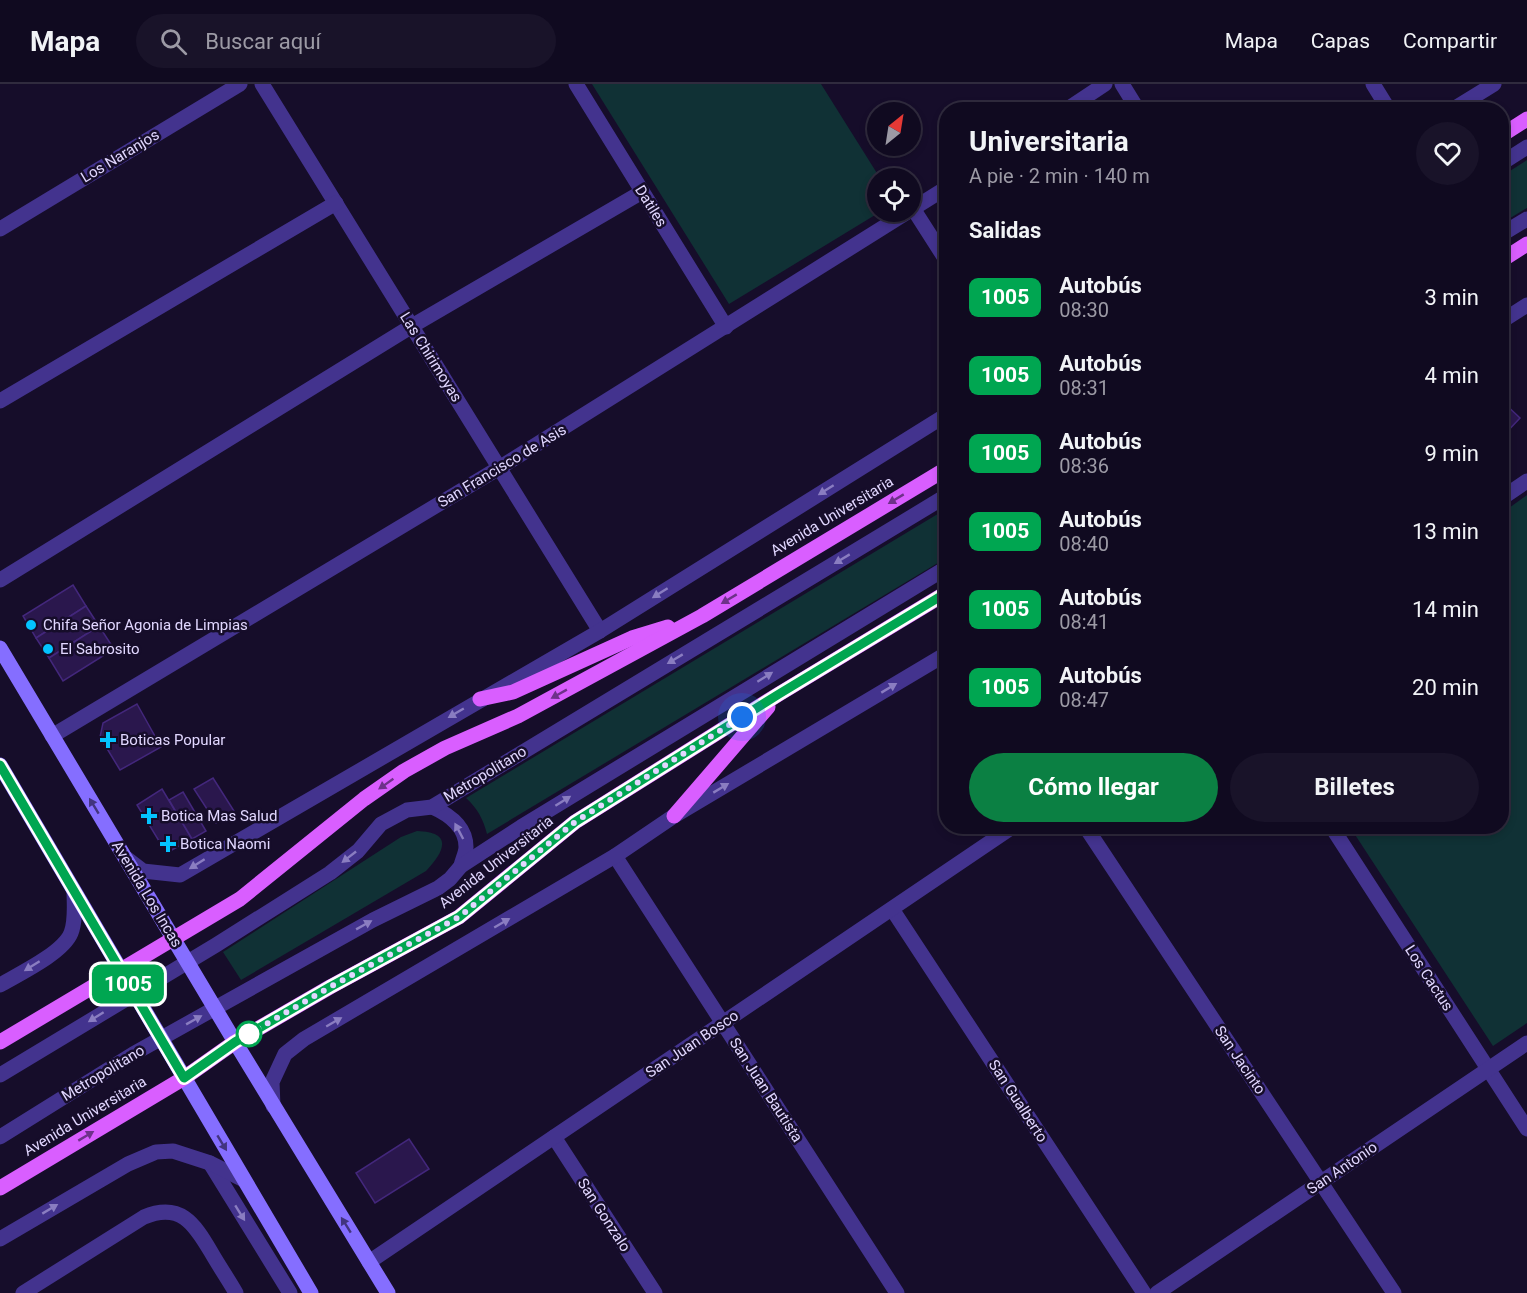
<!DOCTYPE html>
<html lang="es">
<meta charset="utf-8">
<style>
body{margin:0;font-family:Roboto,sans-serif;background:#191329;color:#f1f3f6;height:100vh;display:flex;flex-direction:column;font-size:22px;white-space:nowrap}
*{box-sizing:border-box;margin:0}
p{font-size:20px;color:#9c9aa5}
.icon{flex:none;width:33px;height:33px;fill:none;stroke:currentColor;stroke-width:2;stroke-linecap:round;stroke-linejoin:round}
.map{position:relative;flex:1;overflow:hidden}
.details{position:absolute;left:939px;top:18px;width:570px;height:732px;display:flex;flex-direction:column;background:#100a20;border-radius:24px;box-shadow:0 3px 9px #0003,0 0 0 2px #302b3e}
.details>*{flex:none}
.badge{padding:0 12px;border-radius:9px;font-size:21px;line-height:39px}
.needle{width:39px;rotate:30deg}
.fabs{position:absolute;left:867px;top:18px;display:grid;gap:12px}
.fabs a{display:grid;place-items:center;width:54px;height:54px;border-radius:50%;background:#100a20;box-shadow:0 3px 9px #0003,0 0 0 2px #302b3e;font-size:30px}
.you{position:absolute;width:30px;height:30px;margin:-15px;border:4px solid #fff;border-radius:50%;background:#1a73e8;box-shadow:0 0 0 9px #1a73e833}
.map>.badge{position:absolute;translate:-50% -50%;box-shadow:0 0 0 3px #fff}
h2{padding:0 30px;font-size:22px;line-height:54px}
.round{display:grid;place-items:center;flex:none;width:63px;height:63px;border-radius:32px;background:#191329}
.overview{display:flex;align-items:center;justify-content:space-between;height:102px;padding:0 30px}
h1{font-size:28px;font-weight:700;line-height:45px}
.button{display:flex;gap:12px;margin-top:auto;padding:12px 30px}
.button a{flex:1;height:69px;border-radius:36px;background:#0b8043;color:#fff;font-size:24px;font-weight:700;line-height:69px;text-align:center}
.button a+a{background:#191329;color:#f1f3f6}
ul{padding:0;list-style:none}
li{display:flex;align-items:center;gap:18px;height:78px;padding:0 30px}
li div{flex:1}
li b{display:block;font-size:22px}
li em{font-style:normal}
li .badge{min-width:66px;font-weight:700;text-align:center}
header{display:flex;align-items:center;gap:36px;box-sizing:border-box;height:84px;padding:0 30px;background:#100a20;border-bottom:2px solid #302b3e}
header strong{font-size:28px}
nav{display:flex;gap:33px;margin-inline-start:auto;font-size:21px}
.search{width:420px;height:54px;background:#191329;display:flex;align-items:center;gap:15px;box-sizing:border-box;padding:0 21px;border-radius:33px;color:#9c9aa5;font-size:22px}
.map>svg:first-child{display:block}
.green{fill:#103135}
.building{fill:#2a174d;stroke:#43277c;stroke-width:1.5}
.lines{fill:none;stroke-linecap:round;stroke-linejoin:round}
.lane{stroke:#43338e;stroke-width:15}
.street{stroke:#43338e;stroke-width:15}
.secondary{stroke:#856eff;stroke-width:15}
.primary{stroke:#d95eff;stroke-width:15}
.oneway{fill:#8a7dc1}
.oneway2{fill:#6e318a}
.oneway3{fill:#42347f}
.line-casing{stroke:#fff;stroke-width:14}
.line{stroke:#00a651;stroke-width:9}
.walk{stroke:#e1d7ff;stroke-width:6;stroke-dasharray:0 10.8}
.poi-dot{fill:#03c3ff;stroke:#160d2a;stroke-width:2}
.stop-dot{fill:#fff;stroke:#00a651;stroke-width:3}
.labels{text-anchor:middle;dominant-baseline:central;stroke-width:5;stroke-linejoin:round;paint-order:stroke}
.street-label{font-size:15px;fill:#e1d7ff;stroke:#160d2a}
.poi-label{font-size:15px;fill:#e1d7ff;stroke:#160d2a;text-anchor:start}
</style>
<header>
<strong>Mapa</strong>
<div class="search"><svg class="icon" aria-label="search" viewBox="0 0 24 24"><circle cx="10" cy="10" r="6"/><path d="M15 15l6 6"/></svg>Buscar aquí</div>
<nav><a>Mapa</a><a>Capas</a><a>Compartir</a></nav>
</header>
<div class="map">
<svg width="1527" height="1209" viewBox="0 0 1527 1209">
<rect width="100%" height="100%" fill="#160d2a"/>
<g class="green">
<path d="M592,0H821L880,94H878V128H880L729,220Z"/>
<path d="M1527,76V124L1502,139V92Z"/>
<path d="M1527,411V939L1493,962L1350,743L1502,742V429Z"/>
<path d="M946,425V474L487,750C483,735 478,725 466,714Z"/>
<path d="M417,747C453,748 445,767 426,787L241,896L223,868L401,753Z"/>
</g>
<g class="building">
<path d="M1502,317L1520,334L1502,353Z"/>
<path d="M73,501L86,522L36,554L23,532Z"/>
<path d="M86,522L99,542L49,574L36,554Z"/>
<path d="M99,542L114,565L63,597L49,574Z"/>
<path d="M137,620L161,663L120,686L100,653L103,639Z"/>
<path d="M213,694L234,727L216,739L194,705Z"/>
<path d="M162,705L192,755L172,766L162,762L137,721Z"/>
<path d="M183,708L206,747L192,755L169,716Z"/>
<path d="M409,1055L429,1085L375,1119L356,1089Z"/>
</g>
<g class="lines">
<g class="lane">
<path d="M1502,79L1527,63"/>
<path d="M1502,150L1527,135"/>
<path d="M432,723C448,730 466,742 466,763C466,769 462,776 461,782"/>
<path d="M0,991L216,861L330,789L358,767L381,740L407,726L432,723L946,412"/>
<path d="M0,1053L133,970L373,836L438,804L450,795L461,782L521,743L946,484"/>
<path d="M210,1079L290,1209"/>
<path d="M0,1155L128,1080L156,1068L173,1067L210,1079L244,1096"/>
<path d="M23,1209L144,1133C180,1118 194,1139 211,1168C219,1182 228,1195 236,1209"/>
</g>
<g class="street">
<path d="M262,0L600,547"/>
<path d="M576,0L726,243"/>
<path d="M1122,0L1138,26"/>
<path d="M1373,0L1389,26"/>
<path d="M1066,26L1105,0"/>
<path d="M1452,26L1494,0"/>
<path d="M914,126L946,176"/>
<path d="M0,145L240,0"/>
<path d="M1502,237L1527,221"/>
<path d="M0,317L336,119"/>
<path d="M1502,414L1527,397"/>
<path d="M0,496L412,242L642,108"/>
<path d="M52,652L499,384L946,104"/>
<path d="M1085,742L1394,1209"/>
<path d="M1331,742L1527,1045"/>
<path d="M615,772L897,1209"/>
<path d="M126,774L143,787L180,791L600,547L946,331"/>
<path d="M892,825L1144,1209"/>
<path d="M0,901C19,890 63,869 71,849C76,836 74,820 74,807"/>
<path d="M273,1022L272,998L285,970L304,955L615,772L674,732L946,570"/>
<path d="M554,1053L655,1209"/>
<path d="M369,1178L1014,742"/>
<path d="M1157,1209L1527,959"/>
</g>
<g class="secondary">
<path d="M0,564L235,958L388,1209"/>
<path d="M0,681L311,1209"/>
</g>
<g class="primary">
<path d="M1502,51L1527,35"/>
<path d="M1502,176L1527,160"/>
<path d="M480,615L513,608L632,554L668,543"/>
<path d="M674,732L768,623"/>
<path d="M0,958L240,815L364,715L404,687L445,664L518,632L702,532L946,385"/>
<path d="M0,1104L184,994L235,958L330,903L459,833L575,738L779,610L946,509"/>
</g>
</g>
<defs><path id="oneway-solid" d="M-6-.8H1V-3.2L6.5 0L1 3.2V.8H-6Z" transform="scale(1.5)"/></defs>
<g class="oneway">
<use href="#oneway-solid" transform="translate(826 406) rotate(148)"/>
<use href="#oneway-solid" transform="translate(842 475) rotate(149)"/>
<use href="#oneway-solid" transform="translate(660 509) rotate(148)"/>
<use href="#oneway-solid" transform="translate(675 575) rotate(149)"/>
<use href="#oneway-solid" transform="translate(765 593) rotate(-32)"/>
<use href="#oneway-solid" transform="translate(889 604) rotate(-31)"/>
<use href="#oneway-solid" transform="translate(456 629) rotate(150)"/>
<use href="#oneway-solid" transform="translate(721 704) rotate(-31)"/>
<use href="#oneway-solid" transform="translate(563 717) rotate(-32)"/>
<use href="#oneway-solid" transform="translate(459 747) rotate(-118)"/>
<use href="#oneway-solid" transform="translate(349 773) rotate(142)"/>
<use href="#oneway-solid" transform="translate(197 780) rotate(148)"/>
<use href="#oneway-solid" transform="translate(502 839) rotate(-30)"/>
<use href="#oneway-solid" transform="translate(364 841) rotate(-29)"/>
<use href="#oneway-solid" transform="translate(32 882) rotate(148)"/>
<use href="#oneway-solid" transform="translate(96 933) rotate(148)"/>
<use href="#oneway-solid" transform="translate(194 936) rotate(-29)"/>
<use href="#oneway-solid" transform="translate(334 938) rotate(-30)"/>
<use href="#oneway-solid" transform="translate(50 1125) rotate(-31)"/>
<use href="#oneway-solid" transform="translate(240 1129) rotate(58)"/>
</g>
<g class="oneway2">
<use href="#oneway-solid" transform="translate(896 415) rotate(149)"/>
<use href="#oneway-solid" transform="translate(729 515) rotate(149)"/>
<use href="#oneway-solid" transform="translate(559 610) rotate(151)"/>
<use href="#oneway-solid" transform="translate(386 700) rotate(145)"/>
<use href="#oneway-solid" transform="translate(86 1052) rotate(-31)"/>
</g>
<g class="oneway3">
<use href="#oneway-solid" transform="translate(94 722) rotate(-121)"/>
<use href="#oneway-solid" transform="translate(222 1059) rotate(59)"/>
<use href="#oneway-solid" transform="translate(346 1141) rotate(-122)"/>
</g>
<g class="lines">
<defs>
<path id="line" d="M0,681L184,994L235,958L330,903L459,833L575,738L779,610L946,509"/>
</defs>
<use href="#line" class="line-casing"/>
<use href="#line" class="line"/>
<path class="walk" d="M249,950L330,903L459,833L575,738L742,633"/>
</g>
<g class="poi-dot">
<circle cx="31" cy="541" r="6"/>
<circle cx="48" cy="565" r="6"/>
<path d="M105 647h6v6h6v6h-6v6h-6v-6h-6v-6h6z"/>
<path d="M146 723h6v6h6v6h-6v6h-6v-6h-6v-6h6z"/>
<path d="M165 751h6v6h6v6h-6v6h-6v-6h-6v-6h6z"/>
</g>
<circle class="stop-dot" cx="249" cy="950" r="12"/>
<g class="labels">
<g class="street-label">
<text transform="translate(120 72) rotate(-31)">Los Naranjos</text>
<text transform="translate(651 122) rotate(58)">Datiles</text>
<text transform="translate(431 273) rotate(58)">Las Chirimoyas</text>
<text transform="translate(502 382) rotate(-31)">San Francisco de Asis</text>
<text transform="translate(832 432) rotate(-31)">Avenida Universitaria</text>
<text transform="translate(485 690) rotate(-31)">Metropolitano</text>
<text transform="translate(496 778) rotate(-38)">Avenida Universitaria</text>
<text transform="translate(147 810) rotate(59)">Avenida Los Incas</text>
<text transform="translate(1429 894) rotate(57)">Los Cactus</text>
<text transform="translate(692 960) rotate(-34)">San Juan Bosco</text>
<text transform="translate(1240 976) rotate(56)">San Jacinto</text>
<text transform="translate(103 989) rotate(-31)">Metropolitano</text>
<text transform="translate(766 1006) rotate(57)">San Juan Bautista</text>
<text transform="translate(1018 1017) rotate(57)">San Gualberto</text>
<text transform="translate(85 1032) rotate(-31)">Avenida Universitaria</text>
<text transform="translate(1342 1084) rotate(-34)">San Antonio</text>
<text transform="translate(604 1131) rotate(57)">San Gonzalo</text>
</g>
<g class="poi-label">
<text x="43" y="541">Chifa Señor Agonia de Limpias</text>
<text x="60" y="565">El Sabrosito</text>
<text x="120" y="656">Boticas Popular</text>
<text x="161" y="732">Botica Mas Salud</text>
<text x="180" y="760">Botica Naomi</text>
</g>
</g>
</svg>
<div class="fabs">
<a><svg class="needle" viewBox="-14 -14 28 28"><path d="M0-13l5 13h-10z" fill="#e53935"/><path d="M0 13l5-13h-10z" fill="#9c9aa5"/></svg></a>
<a><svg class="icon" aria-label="locate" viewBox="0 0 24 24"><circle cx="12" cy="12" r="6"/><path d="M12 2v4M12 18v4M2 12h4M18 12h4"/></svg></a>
</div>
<div class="you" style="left:742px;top:633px"></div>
<b class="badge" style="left:128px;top:900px;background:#00a651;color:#fff">1005</b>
<section class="details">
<div class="overview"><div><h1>Universitaria</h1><p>A pie · 2 min · 140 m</p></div><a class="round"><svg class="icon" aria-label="heart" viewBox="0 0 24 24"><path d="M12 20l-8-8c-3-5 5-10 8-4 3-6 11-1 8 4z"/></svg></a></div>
<h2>Salidas</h2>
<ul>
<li><span class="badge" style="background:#00a651;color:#fff">1005</span><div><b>Autobús</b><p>08:30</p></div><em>3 min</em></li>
<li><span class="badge" style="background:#00a651;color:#fff">1005</span><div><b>Autobús</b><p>08:31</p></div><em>4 min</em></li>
<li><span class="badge" style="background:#00a651;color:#fff">1005</span><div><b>Autobús</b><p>08:36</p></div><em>9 min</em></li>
<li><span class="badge" style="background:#00a651;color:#fff">1005</span><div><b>Autobús</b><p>08:40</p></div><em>13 min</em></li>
<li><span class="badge" style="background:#00a651;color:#fff">1005</span><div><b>Autobús</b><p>08:41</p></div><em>14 min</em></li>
<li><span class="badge" style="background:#00a651;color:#fff">1005</span><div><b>Autobús</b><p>08:47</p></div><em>20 min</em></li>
</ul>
<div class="button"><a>Cómo llegar</a><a>Billetes</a></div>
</section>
</div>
